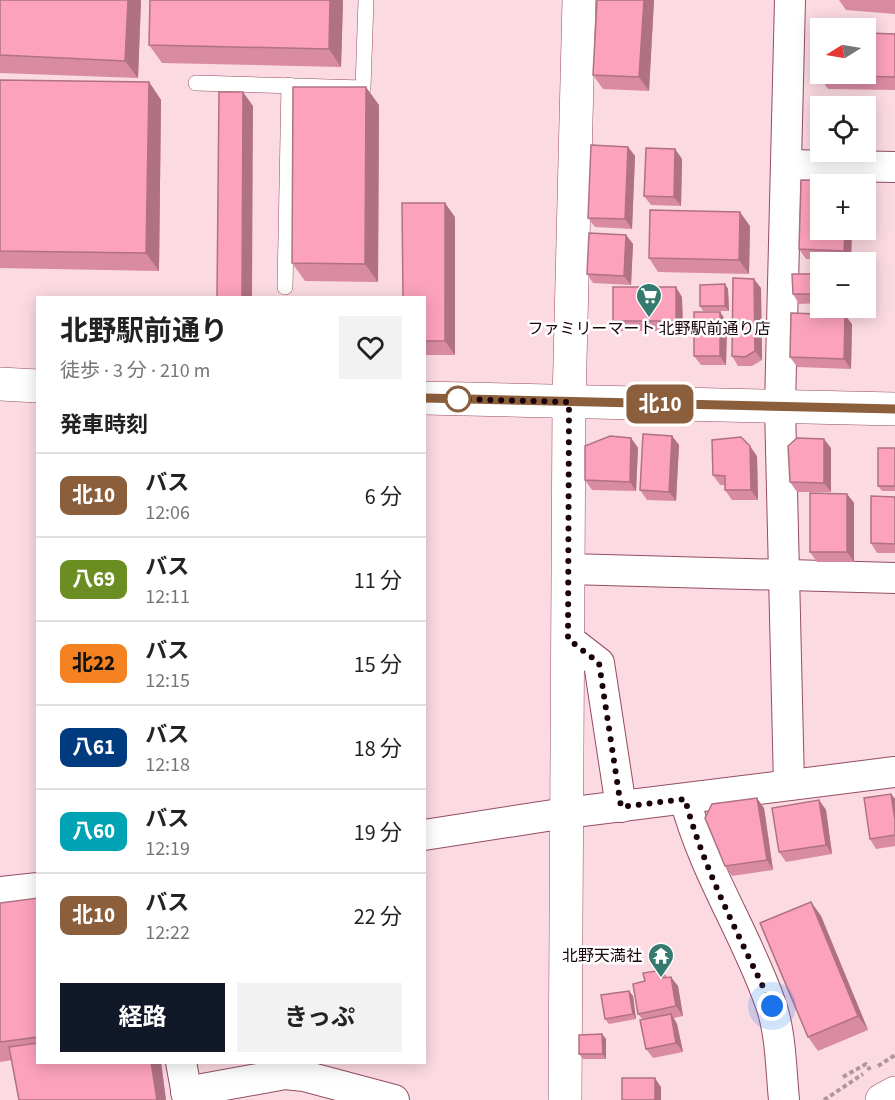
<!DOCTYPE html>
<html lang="ja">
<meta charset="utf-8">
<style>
body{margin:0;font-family:"Source Sans 3","Noto Sans JP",sans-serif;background:#f2f2f2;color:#222;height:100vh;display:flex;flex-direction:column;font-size:22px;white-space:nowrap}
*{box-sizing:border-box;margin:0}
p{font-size:20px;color:#767676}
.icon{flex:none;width:33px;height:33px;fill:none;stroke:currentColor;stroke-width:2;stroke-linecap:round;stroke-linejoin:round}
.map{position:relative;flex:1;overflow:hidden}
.panel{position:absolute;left:36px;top:296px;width:390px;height:768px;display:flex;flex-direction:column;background:#fff;border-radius:0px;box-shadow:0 3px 15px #0003}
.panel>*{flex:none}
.badge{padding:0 12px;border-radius:9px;font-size:21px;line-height:39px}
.needle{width:39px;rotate:259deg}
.fabs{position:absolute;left:810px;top:18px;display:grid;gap:12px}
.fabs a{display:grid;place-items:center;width:66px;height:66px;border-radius:0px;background:#fff;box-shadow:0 3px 15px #0003;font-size:30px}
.you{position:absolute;width:30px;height:30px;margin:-15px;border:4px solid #fff;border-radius:50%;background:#1a73e8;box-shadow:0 0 0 9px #1a73e833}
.map>.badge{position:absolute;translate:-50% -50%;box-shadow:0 0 0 3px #fff}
h2{padding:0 24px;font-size:22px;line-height:54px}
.round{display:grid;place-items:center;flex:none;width:63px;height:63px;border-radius:0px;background:#f2f2f2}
.overview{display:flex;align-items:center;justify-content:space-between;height:102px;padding:0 24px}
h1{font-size:28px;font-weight:700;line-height:45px}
.primary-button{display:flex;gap:12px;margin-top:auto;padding:12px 24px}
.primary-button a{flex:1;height:69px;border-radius:0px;background:#111827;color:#fff;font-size:24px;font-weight:700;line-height:69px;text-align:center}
.primary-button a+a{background:#f2f2f2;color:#222}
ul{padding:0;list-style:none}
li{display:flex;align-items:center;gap:18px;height:84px;padding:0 24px;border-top:2px solid #e0e0e0}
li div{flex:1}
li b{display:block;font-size:22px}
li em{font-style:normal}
li .badge{min-width:66px;font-weight:700;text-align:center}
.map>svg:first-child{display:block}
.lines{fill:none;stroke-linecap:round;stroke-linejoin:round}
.lane-casing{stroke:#944d64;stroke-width:16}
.street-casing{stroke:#944d64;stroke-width:32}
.secondary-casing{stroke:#944d64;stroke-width:34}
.highway-casing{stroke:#944d64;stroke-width:34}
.path{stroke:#b4959d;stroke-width:4;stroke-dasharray:4.5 3;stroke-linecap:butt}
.lane{stroke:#fff;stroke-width:15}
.street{stroke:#fff;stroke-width:30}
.secondary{stroke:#fff;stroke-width:33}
.highway{stroke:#fff;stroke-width:33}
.wall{fill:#d98ba2}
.shaded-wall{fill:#b07184}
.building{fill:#fca2bc;stroke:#b07184;stroke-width:1.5}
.line-casing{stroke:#fff;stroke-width:14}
.line{stroke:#8b5e3c;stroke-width:9}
.walk{stroke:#1b030b;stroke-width:6;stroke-dasharray:0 10.8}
.stop-dot{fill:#fff;stroke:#8b5e3c;stroke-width:3}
.labels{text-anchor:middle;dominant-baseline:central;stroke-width:5;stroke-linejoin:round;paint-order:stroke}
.poi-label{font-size:16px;fill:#1b030b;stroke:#fff}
</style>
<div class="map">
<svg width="895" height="1100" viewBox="0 0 895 1100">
<rect width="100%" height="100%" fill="#fcdae2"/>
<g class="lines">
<defs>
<g id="lane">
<path d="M196,83L363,88L366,0"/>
<path d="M285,287L289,85"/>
</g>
<g id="street">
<path d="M786,165L895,167"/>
<path d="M569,569L895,578"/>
<path d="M568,639L599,663L621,807"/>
<path d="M789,785L780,406L790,0"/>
<path d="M685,799C704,872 747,935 771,1005C781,1034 781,1070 784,1100"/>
<path d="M424,835L566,813L895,772"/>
<path d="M0,892L38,888"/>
<path d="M181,1062L188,1100"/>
<path d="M186,1092L285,1074L304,1076L394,1100"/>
</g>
<g id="secondary">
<path d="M0,384L38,386"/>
<path d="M424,398L895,409"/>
<path d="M565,1100L569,402L579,0"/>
</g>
<path id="highway" d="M882,1100L895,1093"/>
</defs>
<use href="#lane" class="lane-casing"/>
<use href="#street" class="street-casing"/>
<use href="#secondary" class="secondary-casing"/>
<use href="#highway" class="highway-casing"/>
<g class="path">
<path d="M878,1066L895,1055"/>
<path d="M843,1077L866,1064L870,1070"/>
<path d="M824,1100L863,1074"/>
</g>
<use href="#lane" class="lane"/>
<use href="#street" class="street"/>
<use href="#secondary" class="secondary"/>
<use href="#highway" class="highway"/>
</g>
<g class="wall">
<path d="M0,0H141L138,78L0,73Z"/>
<path d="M150,0H343L341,67L162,63L149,45Z"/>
<path d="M597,0H654L649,91L603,89L593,75Z"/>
<path d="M839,0H895V14L846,10Z"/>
<path d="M895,34V90L828,89L818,75Z"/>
<path d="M0,80L149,82L161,100L159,271L0,268Z"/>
<path d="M379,105L378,282L305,281L292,263Z"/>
<path d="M628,147L635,156L632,229L595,227L588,218Z"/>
<path d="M675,149L682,159L681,206L651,205L644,196Z"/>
<path d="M455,217V355H424V297Z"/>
<path d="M750,226L749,274L658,272L649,258Z"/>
<path d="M852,230L851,260L806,259L799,249Z"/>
<path d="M626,235L633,244L631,285L593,283L587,274Z"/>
<path d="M820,274V303L799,304L793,294Z"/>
<path d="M725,284L728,289L729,311H703L700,306Z"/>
<path d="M761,288L762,360L752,366H738L732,356Z"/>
<path d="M682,297L683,331H620L613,321Z"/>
<path d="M727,322L726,365H701L694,356Z"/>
<path d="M852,324L851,369L797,367L790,357Z"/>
<path d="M672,436L679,445L676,501L647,500L640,490Z"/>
<path d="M631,438L638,448L636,491L592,490L585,480Z"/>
<path d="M831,448V492H797L790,482Z"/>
<path d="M895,448V491H882L878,486Z"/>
<path d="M757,456L758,500H732L725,490V485H720L713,475Z"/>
<path d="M847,494L854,503V562H817L810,552Z"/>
<path d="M895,497V553H877L871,543Z"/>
<path d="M891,794L895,799V846L876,849L870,839Z"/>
<path d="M819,800L826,810L832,854L786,862L779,852Z"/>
<path d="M764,808L773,870L732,876L725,866Z"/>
<path d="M38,898V1062H161L166,1100H19L12,1060L0,1062V903Z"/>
<path d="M811,902L821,916L868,1030L818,1051L808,1037Z"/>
<path d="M662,970L667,977L678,986L683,1016L674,1018L677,1024L683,1052L653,1058L646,1049L643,1020L638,1014L645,981Z"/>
<path d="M629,991L633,996L636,1019L609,1024L605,1019Z"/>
<path d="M602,1034L606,1039V1059H583L579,1054Z"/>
</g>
<g class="shaded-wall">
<path d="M128,0H141L138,78L125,61Z"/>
<path d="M330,0H343L341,67L329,49Z"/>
<path d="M644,0H654L649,91L639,77Z"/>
<path d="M149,82L161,100L159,271L146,253Z"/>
<path d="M366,87L379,105L378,282L365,264Z"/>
<path d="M243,92L253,106L252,297H242Z"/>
<path d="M628,147L635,156L632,229L625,219Z"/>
<path d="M675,149L682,159L681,206L674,197Z"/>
<path d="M445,203L455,217V355L445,341Z"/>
<path d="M740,212L750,226L749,274L739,260Z"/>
<path d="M845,230H852L851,260L844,251Z"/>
<path d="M626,235L633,244L631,285L624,276Z"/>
<path d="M754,279L761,288L762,360L755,351Z"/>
<path d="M725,284L728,289L729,311L725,306Z"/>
<path d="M676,287L682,297L683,331L676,321Z"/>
<path d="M720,312L727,322L726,365L720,356Z"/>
<path d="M845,315L852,324L851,369L844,359Z"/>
<path d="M672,436L679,445L676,501L669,492Z"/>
<path d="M631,438L638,448L636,491L630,482Z"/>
<path d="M824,439L831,448V492L824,483Z"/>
<path d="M750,446L757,456L758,500L751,490Z"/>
<path d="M847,494L854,503V562L847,552Z"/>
<path d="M891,794L895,799V821Z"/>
<path d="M757,798L764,808L773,870L767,860Z"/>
<path d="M819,800L826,810L832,854L826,845Z"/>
<path d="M811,902L821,916L868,1030L858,1016Z"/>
<path d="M671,977L678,986L683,1016L676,1006Z"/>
<path d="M629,991L633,996L636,1019L633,1014Z"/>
<path d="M671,1014L677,1024L683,1052L676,1043Z"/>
<path d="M602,1034L606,1039V1059L603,1054Z"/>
<path d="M151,1062H161L166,1100H157Z"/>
<path d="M655,1078L661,1087V1100H655Z"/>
</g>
<g class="building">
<path d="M0,0H128L125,61L0,55Z"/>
<path d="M150,0H330L329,49L149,45Z"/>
<path d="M597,0H644L639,77L593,75Z"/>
<path d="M819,32H820V74H866V33L895,34V77L818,75Z"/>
<path d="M0,80L149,82L146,253L0,251Z"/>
<path d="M293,87H366L365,264L292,263Z"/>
<path d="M219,92H243L242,297H217Z"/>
<path d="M591,145L628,147L625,219L588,218Z"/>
<path d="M646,148L675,149L674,197L644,196Z"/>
<path d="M801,180L846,181V184H820V230H845L844,251L799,249Z"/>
<path d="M402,203H445V341H424V297H403Z"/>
<path d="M650,210L740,212L739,260L649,258Z"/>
<path d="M589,233L626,235L624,276L587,274Z"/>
<path d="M792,274H820V294H793Z"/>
<path d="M733,278L754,279L755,351L745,357L732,356Z"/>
<path d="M725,284V306H700V285Z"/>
<rect x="613" y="287" width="63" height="34"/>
<rect x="694" y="312" width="26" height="44"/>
<path d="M791,313L845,315L844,359L790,357Z"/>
<path d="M643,434L672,436L669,492L640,490Z"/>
<path d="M610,436L631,438L630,482L585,480V446Z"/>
<path d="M741,437L750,446L751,490H725V476L713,475L712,440Z"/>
<path d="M797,438L824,439V483L790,482L788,446Z"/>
<rect x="878" y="448" width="17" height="38"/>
<path d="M810,493L847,494V552H810Z"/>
<path d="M871,496L895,497V544L871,543Z"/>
<path d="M891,794L895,820V835L870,839L864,798Z"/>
<path d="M757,798L767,860L725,866L705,818L712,804Z"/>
<path d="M819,800L826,845L779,852L772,808Z"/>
<path d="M38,898V1037L0,1042V903Z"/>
<path d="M811,902L858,1016L808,1037L760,923Z"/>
<path d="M662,970L663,978L671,977L676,1006L638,1014L633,984L645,981L643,973Z"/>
<path d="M629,991L633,1014L605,1019L601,995Z"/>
<path d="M671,1014L676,1043L646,1049L640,1020Z"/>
<path d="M602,1034L603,1054H579V1035Z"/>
<path d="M38,1043V1062H151L157,1100H19L9,1047Z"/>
<rect x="622" y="1078" width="33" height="22"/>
</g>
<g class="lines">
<defs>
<path id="line" d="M424,398L895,409"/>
</defs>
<use href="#line" class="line-casing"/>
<use href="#line" class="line"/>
<path class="walk" d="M458,399L569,402L568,639L599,663L621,807L685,799C704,871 741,939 772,1006"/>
</g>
<defs>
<symbol id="supermarket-pin" viewBox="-11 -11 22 30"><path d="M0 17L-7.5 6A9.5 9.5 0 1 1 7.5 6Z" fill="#357a6e" stroke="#fff"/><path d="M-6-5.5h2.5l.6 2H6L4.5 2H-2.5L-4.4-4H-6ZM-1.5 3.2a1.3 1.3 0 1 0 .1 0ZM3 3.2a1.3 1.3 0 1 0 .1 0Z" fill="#fff"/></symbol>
<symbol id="temple-pin" viewBox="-11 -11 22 30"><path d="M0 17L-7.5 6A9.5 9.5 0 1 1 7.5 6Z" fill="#357a6e" stroke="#fff"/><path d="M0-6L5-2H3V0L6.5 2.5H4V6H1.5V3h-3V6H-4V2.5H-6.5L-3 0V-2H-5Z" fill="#fff"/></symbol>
</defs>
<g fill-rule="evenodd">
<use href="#supermarket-pin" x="634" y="281" width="30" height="40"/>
<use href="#temple-pin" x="646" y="941" width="30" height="40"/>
</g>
<circle class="stop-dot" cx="458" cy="399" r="12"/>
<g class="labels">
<g class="poi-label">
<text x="649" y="329">ファミリーマート 北野駅前通り店</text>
<text x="642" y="956" text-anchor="end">北野天満社</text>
</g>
</g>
</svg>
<div class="fabs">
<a><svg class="needle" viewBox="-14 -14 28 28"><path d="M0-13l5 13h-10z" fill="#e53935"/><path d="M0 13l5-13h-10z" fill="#767676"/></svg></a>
<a><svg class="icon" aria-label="locate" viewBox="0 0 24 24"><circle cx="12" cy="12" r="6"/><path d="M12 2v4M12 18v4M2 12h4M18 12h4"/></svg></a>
<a>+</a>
<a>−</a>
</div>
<div class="you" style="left:772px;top:1006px"></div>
<b class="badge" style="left:660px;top:404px;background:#8b5e3c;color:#fff">北10</b>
<section class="panel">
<div class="overview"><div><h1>北野駅前通り</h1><p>徒歩 · 3 分 · 210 m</p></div><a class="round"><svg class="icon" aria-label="heart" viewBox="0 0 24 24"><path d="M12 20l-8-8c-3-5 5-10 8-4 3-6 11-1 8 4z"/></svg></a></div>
<h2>発車時刻</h2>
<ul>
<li><span class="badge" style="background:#8b5e3c;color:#fff">北10</span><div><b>バス</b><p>12:06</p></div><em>6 分</em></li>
<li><span class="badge" style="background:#6b8e23;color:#fff">八69</span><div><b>バス</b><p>12:11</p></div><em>11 分</em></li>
<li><span class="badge" style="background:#f58220;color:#111">北22</span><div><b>バス</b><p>12:15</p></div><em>15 分</em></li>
<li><span class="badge" style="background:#003b80;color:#fff">八61</span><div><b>バス</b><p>12:18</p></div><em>18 分</em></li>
<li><span class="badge" style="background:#00a3b4;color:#fff">八60</span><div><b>バス</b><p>12:19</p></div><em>19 分</em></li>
<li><span class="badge" style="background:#8b5e3c;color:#fff">北10</span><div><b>バス</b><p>12:22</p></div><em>22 分</em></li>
</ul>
<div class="primary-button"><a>経路</a><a>きっぷ</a></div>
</section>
</div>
